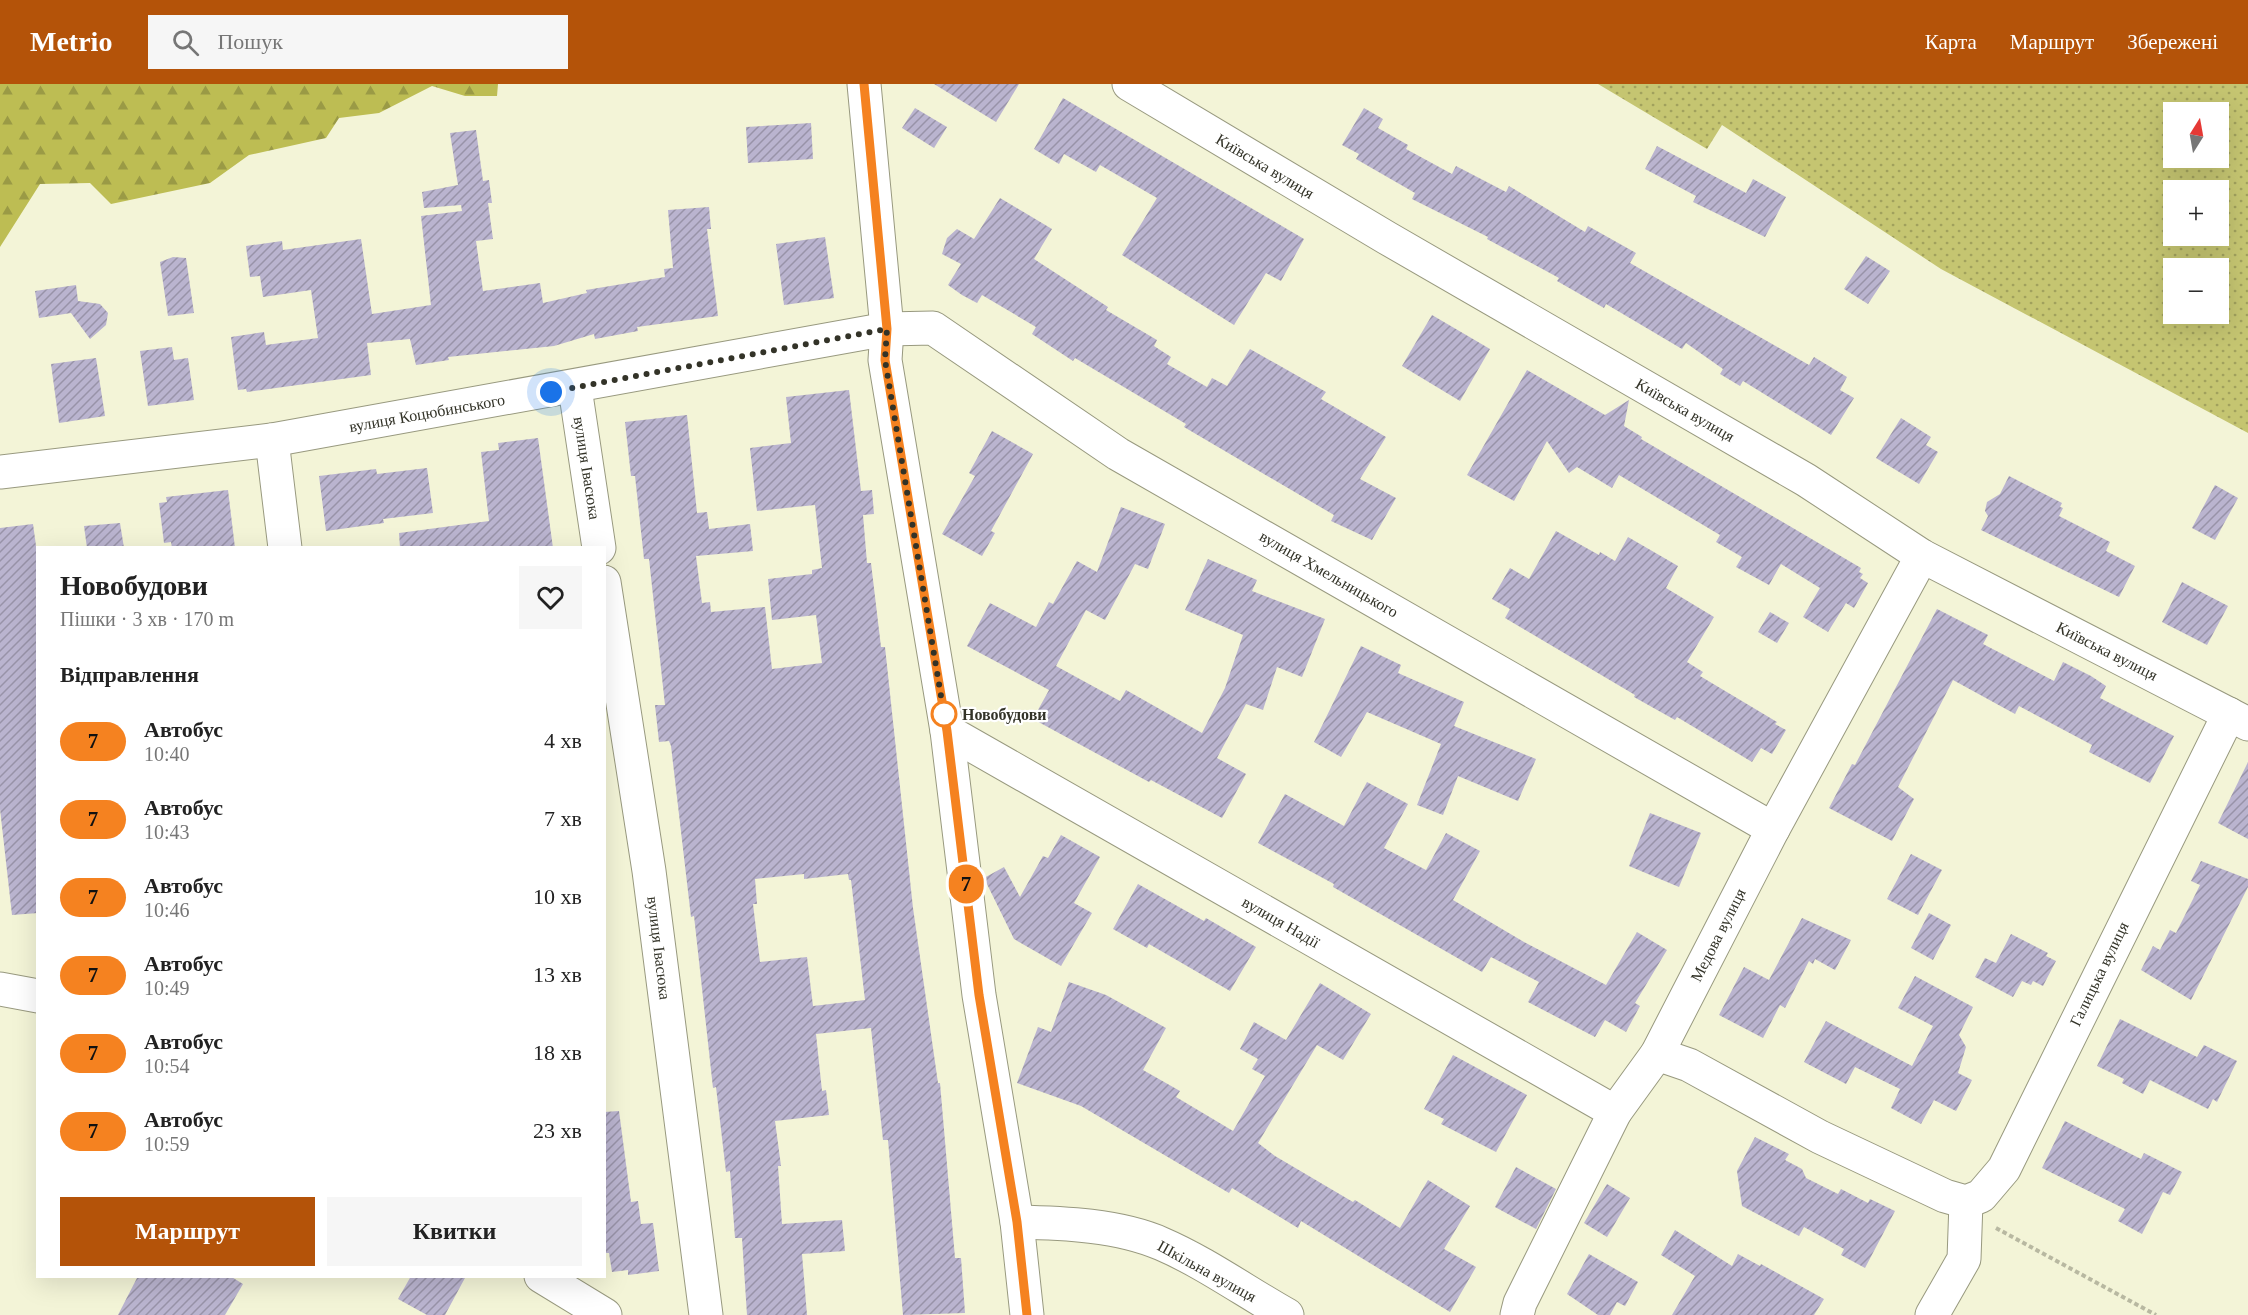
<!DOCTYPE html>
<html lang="uk">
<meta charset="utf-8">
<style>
body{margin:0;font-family:"Times New Roman",serif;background:#f6f6f6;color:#222;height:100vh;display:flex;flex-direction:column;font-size:22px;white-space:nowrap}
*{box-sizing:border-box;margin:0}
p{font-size:20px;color:#767676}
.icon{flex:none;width:33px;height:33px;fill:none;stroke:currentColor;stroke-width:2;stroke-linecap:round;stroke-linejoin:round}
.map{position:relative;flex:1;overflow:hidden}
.side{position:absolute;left:36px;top:462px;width:570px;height:732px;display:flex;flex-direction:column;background:#fff;border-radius:0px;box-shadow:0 6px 24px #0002}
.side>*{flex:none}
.badge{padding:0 12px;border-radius:20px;font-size:21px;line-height:39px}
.needle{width:39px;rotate:11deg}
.tools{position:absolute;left:2163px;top:18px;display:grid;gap:12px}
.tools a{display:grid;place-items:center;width:66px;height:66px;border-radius:0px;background:#fff;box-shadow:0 6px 24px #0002;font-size:30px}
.you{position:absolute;width:30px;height:30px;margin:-15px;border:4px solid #fff;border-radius:50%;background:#1a73e8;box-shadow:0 0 0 9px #1a73e833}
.map>.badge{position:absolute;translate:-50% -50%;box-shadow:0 0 0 3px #fff}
h2{padding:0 24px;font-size:22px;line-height:54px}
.round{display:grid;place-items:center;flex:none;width:63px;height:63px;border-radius:0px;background:#f6f6f6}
.summary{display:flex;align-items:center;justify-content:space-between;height:102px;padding:0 24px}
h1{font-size:28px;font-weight:700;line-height:45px}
.primary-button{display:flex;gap:12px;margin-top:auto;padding:12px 24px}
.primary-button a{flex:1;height:69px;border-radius:0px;background:#b45309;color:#fff;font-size:24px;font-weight:700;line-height:69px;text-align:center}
.primary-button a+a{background:#f6f6f6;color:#222}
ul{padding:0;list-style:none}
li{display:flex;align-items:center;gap:18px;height:78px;padding:0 24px}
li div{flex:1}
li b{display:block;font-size:22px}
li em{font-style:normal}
li .badge{min-width:66px;font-weight:700;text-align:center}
header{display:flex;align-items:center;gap:36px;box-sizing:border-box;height:84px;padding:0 30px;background:#b45309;color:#fff}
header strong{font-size:28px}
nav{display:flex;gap:33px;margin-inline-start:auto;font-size:21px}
.search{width:420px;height:54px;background:#f6f6f6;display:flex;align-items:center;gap:15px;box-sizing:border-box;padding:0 21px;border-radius:0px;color:#767676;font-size:22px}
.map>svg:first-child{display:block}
.grass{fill:url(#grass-dots);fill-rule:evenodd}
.forest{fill:url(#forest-firs)}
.building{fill:url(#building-hatch);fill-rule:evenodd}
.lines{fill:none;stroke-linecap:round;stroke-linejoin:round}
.minor-casing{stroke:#98997f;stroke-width:35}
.path{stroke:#b8b8a1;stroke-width:4;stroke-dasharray:4.5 3;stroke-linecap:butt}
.minor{stroke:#fff;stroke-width:33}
.line-casing{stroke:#fff;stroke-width:14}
.line{stroke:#f58220;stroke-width:9}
.walk{stroke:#333328;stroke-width:6;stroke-dasharray:0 10.8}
.stop-dot{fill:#fff;stroke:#f58220;stroke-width:3}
.labels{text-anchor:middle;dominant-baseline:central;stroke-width:4.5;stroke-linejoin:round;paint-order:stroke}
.street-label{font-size:16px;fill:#333328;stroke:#fff}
.stop-label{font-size:16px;font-weight:bold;fill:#333328;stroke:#fff;text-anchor:start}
</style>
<header>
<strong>Metrio</strong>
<div class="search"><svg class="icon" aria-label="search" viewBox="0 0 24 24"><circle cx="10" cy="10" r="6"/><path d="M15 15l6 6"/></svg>Пошук</div>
<nav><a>Карта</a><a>Маршрут</a><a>Збережені</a></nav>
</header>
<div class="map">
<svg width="2248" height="1231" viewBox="0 0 2248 1231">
<defs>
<pattern id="grass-dots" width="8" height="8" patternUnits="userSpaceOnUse" patternTransform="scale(1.5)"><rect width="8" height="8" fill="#c5c571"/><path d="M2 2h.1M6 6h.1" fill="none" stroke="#a1a15d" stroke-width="1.8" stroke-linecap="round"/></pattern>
<pattern id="forest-firs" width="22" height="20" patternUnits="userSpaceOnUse" patternTransform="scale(1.5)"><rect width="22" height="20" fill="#bdbd53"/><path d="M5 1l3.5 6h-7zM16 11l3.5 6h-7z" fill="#9a9a45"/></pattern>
<pattern id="building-hatch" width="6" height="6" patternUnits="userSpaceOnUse" patternTransform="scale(1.5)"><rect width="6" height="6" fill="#bab4cf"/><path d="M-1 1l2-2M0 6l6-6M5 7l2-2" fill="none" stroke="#9893a8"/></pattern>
</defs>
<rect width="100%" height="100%" fill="#f3f4d7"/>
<path class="grass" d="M1598,0H2248V349L1941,185L1722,41L1707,65ZM2174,28H2218V74H2174ZM2174,106H2218V152H2174ZM2174,184H2218V230H2174Z"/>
<path class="forest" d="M0,0H498L497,12H465L432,2L379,29L339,34L326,54L249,71L210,99L111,120L90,99L40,100L0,163Z"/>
<g class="building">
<path d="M934,0H1019L996,38Z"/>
<path d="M1063,14L1304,155L1281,197L1266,189L1234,241L1122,171L1157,114L1100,81L1096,88L1064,70L1059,80L1034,65Z"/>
<path d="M915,24L947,43L934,64L902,44Z"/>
<path d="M1364,24L1383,35L1378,44L1408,61L1406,65L1452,90L1456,82L1506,108L1509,102L1585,148L1588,142L1636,169L1630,179L1809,281L1814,273L1847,293L1840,306L1854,314L1831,351L1743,297L1740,302L1720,290L1723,285L1686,259L1682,265L1606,220L1604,224L1557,197L1559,194L1487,155L1488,153L1412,115L1415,109L1356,75L1359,70L1342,61Z"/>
<path d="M811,39L813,75L748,79L746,43Z"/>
<path d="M476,46L483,97L489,96L492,119H488L493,155L476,157L483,207L540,199L543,219L587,209L586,206L665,193L664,185L673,184L668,126L709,123L711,145H707L718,232L637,243L638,247L595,255L594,250L554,262L448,273L449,276L416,281L410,255L367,259L371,291L247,308L246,305L238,306L231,253L264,248L266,261L318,254L311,206L263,213L260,192L250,193L246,162L282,157L283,166L361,155L372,230L431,221L421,132L462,127L461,121L424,124L422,108L458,101L450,49Z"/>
<path d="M1657,62L1746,109L1753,95L1786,113L1765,153L1693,118L1696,112L1645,85Z"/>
<path d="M1000,114L1052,145L1034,175L1108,223L1106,226L1157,256L1154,262L1171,273L1167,280L1207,303L1212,294L1227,302L1250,265L1326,308L1321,315L1386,353L1360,395L1396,414L1372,456L1331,437L1334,431L1184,343L1186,340L1075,274L1073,277L1032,250L1036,243L982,211L977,219L962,211L948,201L961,180L942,170L947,154L957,145L974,155Z"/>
<path d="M825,153L834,214L784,221L776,160Z"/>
<path d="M1866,172L1890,187L1868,220L1844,205Z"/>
<path d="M173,173L186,174L194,229L168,232L160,178Z"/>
<path d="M76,201L78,217L100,220L108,229L106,241L90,255L71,229L39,234L35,207Z"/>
<path d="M1432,231L1490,265L1460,317L1402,282Z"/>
<path d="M172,263L174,276L188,274L194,316L148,322L140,267Z"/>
<path d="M96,274L105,332L59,339L51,280Z"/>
<path d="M1527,286L1605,331L1629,316L1624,342L1642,353L1641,355L1861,484L1859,488L1863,490L1860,494L1868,499L1854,524L1846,519L1828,548L1803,533L1820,504L1781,480L1769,501L1736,483L1742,473L1716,458L1720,451L1619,391L1612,404L1577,383L1569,389L1547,357L1514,417L1467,391Z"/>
<path d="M849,306L861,407L872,406L874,430L863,431L867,479H871L881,563H885L913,824L938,999H940L955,1174H961L965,1229L903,1231L888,1056H883L871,944L816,950L822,1007L826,1006L829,1031L775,1037L781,1082H778L782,1140L842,1136L845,1167L802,1170L807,1231H747L742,1154H735L730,1087L726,1088L716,1003L713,1004L694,832L691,833L671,662L669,657L659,658L655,621H665L649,475H644L635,392H631L625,338L687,331L697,429L707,428L709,445L750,440L753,467L696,472L702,519L710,518L711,528L765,523L772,585L822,579L816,531L772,536L768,495L812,490V486L822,484L815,421L757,427L750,364L791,359L786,313ZM804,790V795L848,790L849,796H851L865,916L813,922L807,873L760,878L753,820H757L755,795Z"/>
<path d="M1901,334L1931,353L1926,361L1938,368L1919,400L1876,374Z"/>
<path d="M992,347L1033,370L991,447L995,449L982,472L942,450L975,392L969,389Z"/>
<path d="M538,354L553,464H400L399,449L489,437L481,368L499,366L498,359Z"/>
<path d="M427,384L433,429L383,435L384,439L326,447L319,392L376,385L377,390Z"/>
<path d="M2009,392L2062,419L2060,423L2063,424L2059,432L2110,458L2106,467L2135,482L2119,513L1981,446L1988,432L1985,427L1987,418L2000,410Z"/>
<path d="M2215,401L2238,414L2215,456L2192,444Z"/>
<path d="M228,406L235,464H172L171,458L164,459L159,419L167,418L166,413Z"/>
<path d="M1121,423L1165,440L1148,485L1135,480L1105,536L1086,526L1056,582L1120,617L1126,606L1202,649L1225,604L1243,551L1185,526L1208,475L1257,496L1252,507L1325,535L1302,593L1277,583L1263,626L1246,620L1217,674L1246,690L1222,734L1151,696L1149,698L1033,635L1049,606L967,562L990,519L1036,543L1049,518L1053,520L1077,477L1097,488Z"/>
<path d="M120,439L124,464H87L84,442Z"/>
<path d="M33,440L38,476V829L12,831L0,725V444Z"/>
<path d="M1556,447L1599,471L1600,468L1615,477L1628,453L1678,482L1666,504L1714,533L1687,578L1703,588L1700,592L1777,638L1775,640L1786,646L1772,670L1761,664L1752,678L1677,633L1675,636L1634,613L1635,611L1505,534L1510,525L1492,515L1510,484L1529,495Z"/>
<path d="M2182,498L2228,522L2207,561L2162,538Z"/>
<path d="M1937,525L1988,551L1983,560L2054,597L2063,578L2091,592L2106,602L2100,614L2174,652L2150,699L2089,668L2092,661L2019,622L2015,630L1953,596L1898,703L1914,715L1892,757L1829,724L1852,680L1855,681Z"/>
<path d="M1770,528L1789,539L1777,559L1758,548Z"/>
<path d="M1361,562L1401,581L1398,589L1464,618L1454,642L1536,675L1518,717L1458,692L1443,731L1417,721L1441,660L1367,628L1341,673L1314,658Z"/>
<path d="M2248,678V755L2218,739Z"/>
<path d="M1367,698L1408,720L1384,764L1426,786L1446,749L1480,767L1453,816L1524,858L1606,901L1637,848L1667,866L1635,919L1640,922L1626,948L1605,936L1595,953L1528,918L1539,898L1491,873L1482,888L1333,803L1334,800L1258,759L1285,710L1344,742Z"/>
<path d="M1650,729L1701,749L1679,803L1629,782Z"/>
<path d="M1061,751L1100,773L1074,819L1092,829L1061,882L1014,855L984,794L1004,783L1020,813L1043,772L1048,774Z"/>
<path d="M1911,770L1942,786L1918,831L1887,815Z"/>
<path d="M2201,777L2248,795V803L2191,916L2141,886L2153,862L2160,866L2170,846L2176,849L2200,801L2191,797Z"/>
<path d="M1138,800L1204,837L1206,834L1256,863L1230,907L1149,860L1147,864L1113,845Z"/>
<path d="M1929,829L1951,841L1933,876L1911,864Z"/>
<path d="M1802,834L1851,856L1835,886L1815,875L1813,880L1809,877L1785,924L1780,921L1763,954L1719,931L1744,883L1769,896Z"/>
<path d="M2011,850L2048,869L2046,872L2056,877L2043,902L2033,897L2031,901L2022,897L2013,913L1975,893L1985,874L1996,879Z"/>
<path d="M1915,892L1973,923L1959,951L1966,963L1958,989L1972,996L1956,1027L1934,1016L1921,1040L1891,1024L1900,1005L1855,983L1846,1000L1804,978L1826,937L1912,982L1933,942L1898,924Z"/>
<path d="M1069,898L1106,911L1166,944L1143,986L1180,1007L1176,1013L1233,1047L1265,992L1252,985L1258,975L1240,965L1254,938L1286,956L1320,899L1371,930L1343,976L1317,961L1258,1059L1275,1072L1353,1118L1355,1116L1400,1144L1428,1096L1470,1122L1444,1165L1476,1183L1450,1228L1301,1137L1298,1144L1232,1104L1229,1109L1081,1022L1017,999L1038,943L1051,948Z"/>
<path d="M2120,935L2197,973L2204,961L2237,977L2217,1018L2213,1015L2208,1025L2150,996L2143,1010L2122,999L2124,995L2097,982Z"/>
<path d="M1453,971L1527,1011L1496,1068L1441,1040L1444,1035L1424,1025Z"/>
<path d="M619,1027L631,1118L638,1117L641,1140L653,1139L659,1187L628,1191V1186L612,1188L609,1169H604V1028Z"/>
<path d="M2065,1037L2141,1075L2144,1069L2182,1088L2170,1111L2163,1108L2142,1150L2118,1137L2125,1125L2042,1084Z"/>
<path d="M1755,1053L1789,1070L1785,1076L1802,1085L1806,1094L1838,1110L1841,1105L1868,1119L1870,1115L1895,1127L1865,1184L1841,1171L1844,1165L1804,1143L1799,1152L1742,1122L1737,1087Z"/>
<path d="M1516,1083L1556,1105L1536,1145L1495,1123Z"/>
<path d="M1607,1100L1630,1114L1607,1153L1584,1139Z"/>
<path d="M1675,1146L1732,1182L1738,1170L1760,1182L1761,1180L1824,1215L1814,1231H1672L1695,1192L1661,1171Z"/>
<path d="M1589,1170L1638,1198L1625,1222L1617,1218L1610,1231H1598L1567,1210Z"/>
<path d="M138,1192H230L243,1200L225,1231H118Z"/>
<path d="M411,1192H466L445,1231H427L398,1215Z"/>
</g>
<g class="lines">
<defs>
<g id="minor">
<path d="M864,0L887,245L885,276L947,647L979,911L1017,1138L1027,1231"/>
<path d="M1129,0L1387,154L1806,396L1922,472L2248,640"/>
<path d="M575,304L599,464"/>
<path d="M272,356L285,464"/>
<path d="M0,388L272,356L887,245L933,244L1118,370L1773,745"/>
<path d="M604,498L649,787L706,1231"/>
<path d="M947,647L1615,1028"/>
<path d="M0,905L38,912"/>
<path d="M1657,970L1689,981L1820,1053L1945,1112L1966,1118L1981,1112L2004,1085L2229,630"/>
<path d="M1017,1138C1063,1139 1119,1141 1162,1160C1204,1178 1246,1208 1287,1231"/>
<path d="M541,1192L605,1231"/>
<path d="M1517,1231L1520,1219L1615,1028L1657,970L1773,745L1922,472"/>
<path d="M1932,1231L1964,1175L1966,1118"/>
</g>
</defs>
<use href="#minor" class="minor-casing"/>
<path class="path" d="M1996,1144L2156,1231"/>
<use href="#minor" class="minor"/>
</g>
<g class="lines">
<defs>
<path id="line" d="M864,0L887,245L885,276L947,647L979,911L1017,1138L1027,1231"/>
</defs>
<use href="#line" class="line-casing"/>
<use href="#line" class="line"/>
<path class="walk" d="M551,308L887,245L885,276L944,630"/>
</g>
<circle class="stop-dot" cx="944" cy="630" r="12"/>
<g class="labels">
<g class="street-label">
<text transform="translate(1265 82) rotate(31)">Київська вулиця</text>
<text transform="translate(1685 326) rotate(30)">Київська вулиця</text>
<text transform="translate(427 329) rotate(-10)">вулиця Коцюбинського</text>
<text transform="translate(587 384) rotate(81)">вулиця Івасюка</text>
<text transform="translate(1329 490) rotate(30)">вулиця Хмельницького</text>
<text transform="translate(2107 567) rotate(27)">Київська вулиця</text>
<text transform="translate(1281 838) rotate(30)">вулиця Надії</text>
<text transform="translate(1718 851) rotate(-63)">Медова вулиця</text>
<text transform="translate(659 864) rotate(83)">вулиця Івасюка</text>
<text transform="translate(2099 890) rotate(-64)">Галицька вулиця</text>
<text transform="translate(1207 1187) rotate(29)">Шкільна вулиця</text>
</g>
<g class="stop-label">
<text x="962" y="630">Новобудови</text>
</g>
</g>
</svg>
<div class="tools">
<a><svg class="needle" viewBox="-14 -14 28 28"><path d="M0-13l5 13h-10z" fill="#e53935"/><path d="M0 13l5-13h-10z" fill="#767676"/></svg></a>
<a>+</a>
<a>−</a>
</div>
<div class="you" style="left:551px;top:308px"></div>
<b class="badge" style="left:966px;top:800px;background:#f58220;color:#111">7</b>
<section class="side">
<div class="summary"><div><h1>Новобудови</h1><p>Пішки · 3 хв · 170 m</p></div><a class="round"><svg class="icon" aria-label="heart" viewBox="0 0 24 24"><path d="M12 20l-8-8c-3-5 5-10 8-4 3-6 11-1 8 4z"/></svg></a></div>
<h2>Відправлення</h2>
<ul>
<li><span class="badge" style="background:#f58220;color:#111">7</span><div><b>Автобус</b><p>10:40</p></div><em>4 хв</em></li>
<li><span class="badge" style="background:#f58220;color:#111">7</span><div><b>Автобус</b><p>10:43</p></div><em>7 хв</em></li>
<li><span class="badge" style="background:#f58220;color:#111">7</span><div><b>Автобус</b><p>10:46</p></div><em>10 хв</em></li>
<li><span class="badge" style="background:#f58220;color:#111">7</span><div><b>Автобус</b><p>10:49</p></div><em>13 хв</em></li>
<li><span class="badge" style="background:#f58220;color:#111">7</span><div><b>Автобус</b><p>10:54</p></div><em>18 хв</em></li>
<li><span class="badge" style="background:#f58220;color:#111">7</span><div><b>Автобус</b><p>10:59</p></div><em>23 хв</em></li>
</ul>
<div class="primary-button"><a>Маршрут</a><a>Квитки</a></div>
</section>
</div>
